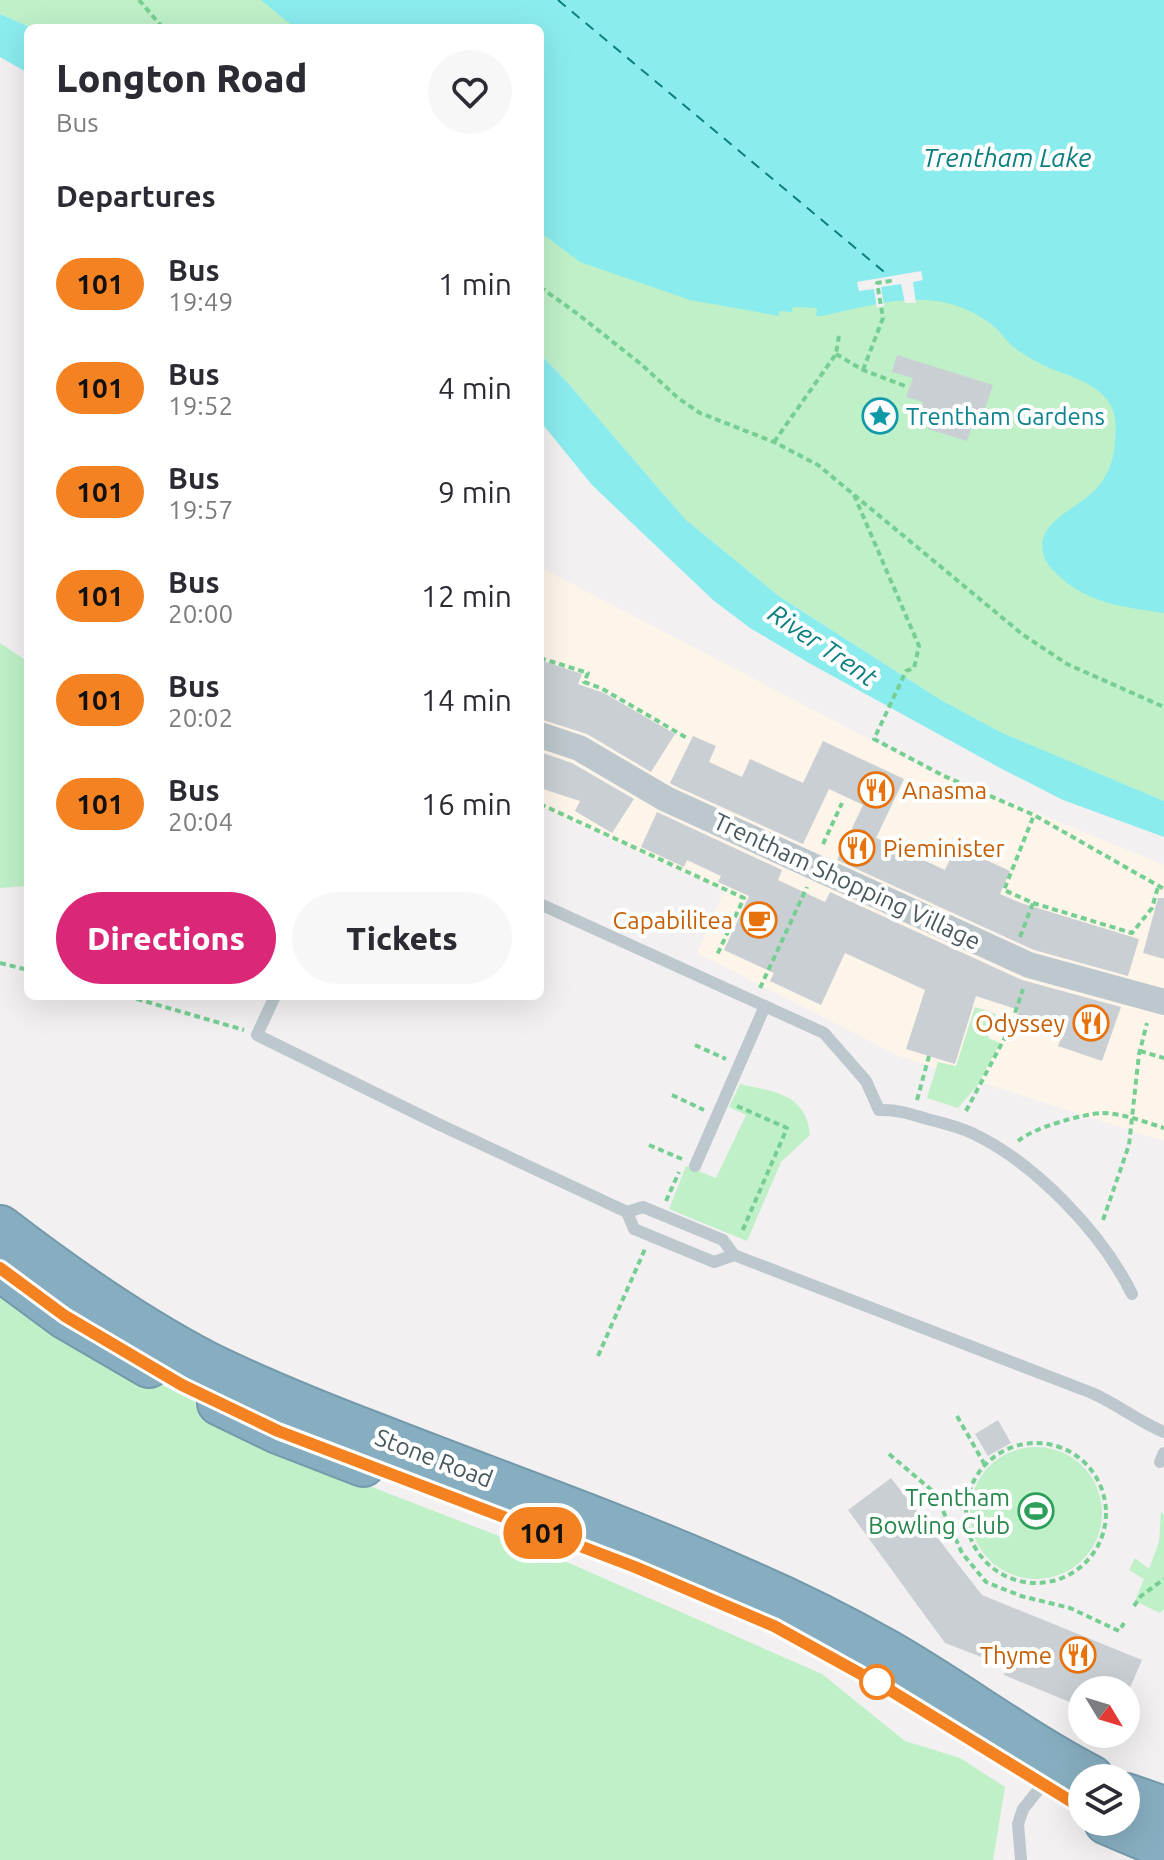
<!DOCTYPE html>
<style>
body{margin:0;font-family:Ubuntu,sans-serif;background:#f7f7f7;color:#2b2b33;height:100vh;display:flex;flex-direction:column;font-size:30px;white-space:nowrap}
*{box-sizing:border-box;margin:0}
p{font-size:26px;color:#7c7c81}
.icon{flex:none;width:44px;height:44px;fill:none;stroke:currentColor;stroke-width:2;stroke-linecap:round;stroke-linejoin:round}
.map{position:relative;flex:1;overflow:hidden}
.side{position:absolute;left:24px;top:24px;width:520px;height:976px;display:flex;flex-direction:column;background:#fff;border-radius:12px;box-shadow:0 8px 32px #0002}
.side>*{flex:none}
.badge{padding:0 16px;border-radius:26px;font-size:28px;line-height:52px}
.needle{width:52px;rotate:128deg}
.buttons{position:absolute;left:1068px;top:1676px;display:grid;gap:16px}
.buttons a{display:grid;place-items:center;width:72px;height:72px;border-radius:50%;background:#fff;box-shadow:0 8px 32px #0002;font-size:40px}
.map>.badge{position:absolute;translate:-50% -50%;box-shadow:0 0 0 4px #fff}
h2{padding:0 32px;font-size:30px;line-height:72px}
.round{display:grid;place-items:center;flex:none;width:84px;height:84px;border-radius:42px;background:#f7f7f7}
.head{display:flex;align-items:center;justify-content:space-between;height:136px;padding:0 32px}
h1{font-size:38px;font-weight:800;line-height:60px}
.action{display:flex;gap:16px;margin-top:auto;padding:16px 32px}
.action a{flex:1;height:92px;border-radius:48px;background:#db2777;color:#fff;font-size:32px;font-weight:800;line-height:92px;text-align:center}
.action a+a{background:#f7f7f7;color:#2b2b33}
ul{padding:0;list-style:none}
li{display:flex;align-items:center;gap:24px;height:104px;padding:0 32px}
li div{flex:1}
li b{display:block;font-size:30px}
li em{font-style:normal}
li .badge{min-width:88px;font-weight:700;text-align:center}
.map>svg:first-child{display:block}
.commercial{fill:#fdf4ea}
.green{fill:#bff0c8}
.water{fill:#8becee}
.pier{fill:#f3f0f1}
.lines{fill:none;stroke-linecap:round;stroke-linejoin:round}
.ferry{stroke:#0c7e80;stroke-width:2;stroke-dasharray:10 8;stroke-linecap:butt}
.building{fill:#cacfd3}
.highway-casing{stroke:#7399ab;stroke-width:48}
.path{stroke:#76cf92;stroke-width:4;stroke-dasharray:6 4;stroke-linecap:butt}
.lane{stroke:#bcc8cd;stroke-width:12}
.street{stroke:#bcc8cd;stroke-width:26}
.highway{stroke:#87aec0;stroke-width:44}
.line-casing{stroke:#fff;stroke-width:18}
.line{stroke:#f58220;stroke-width:12}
.stop-dot{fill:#fff;stroke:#f58220;stroke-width:4}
.labels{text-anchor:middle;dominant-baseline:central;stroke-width:8;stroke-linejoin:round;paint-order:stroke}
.culture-label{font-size:24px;fill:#0d838f;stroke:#fff;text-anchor:start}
.food-label{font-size:24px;fill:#c56008;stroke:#fff;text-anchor:end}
.street-label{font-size:24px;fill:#48585e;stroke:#fff}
.leisure-label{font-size:24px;fill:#27864d;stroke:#fff;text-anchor:end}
.water-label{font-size:26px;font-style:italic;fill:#0c7e80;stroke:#fff}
</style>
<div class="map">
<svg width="1164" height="1860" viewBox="0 0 1164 1860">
<rect width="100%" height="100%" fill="#f3f0f1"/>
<path class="commercial" d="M540,567L915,763L1164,865V1141L901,1057L697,953L724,891L540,807Z"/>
<g class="green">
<path d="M0,0H1164V801L1000,733L941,700L780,597L685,519L567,382L540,354V28H32L0,14Z"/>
<path d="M0,643L28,662V886L0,888Z"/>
<path d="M975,1007L996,1014L988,1038L1000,1043L977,1086L958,1108L927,1098L938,1062L956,1066Z"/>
<path d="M740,1084C774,1092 806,1093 810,1135L781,1162L747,1241L669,1209L686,1166L716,1178L746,1115L729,1107Z"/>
<path d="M0,1287L160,1384L338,1474L569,1563L822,1674L905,1741L960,1758L1005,1787L993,1860H0Z"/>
<circle cx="1036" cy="1513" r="66"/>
<path d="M1161,1511L1164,1515V1609L1160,1613L1135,1601L1144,1579L1129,1570L1135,1558L1149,1569L1159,1542Z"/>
</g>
<g class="water">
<path d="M261,0H1164V613C1124,607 1088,604 1058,575C1053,571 1046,563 1044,556C1033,522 1078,509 1096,489C1109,475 1114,459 1115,440C1116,430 1116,419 1113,410C1103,383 1066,376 1043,365C1032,359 1022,354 1012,346C1005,339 999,330 991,324C936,283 881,304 822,316H816L817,308L793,307L792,312L779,311V316L690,300L580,262L540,232V28H295Z"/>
<path d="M0,14L32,28H28V73L0,57Z"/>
<path d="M540,354L567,382L685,519L780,597L941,700L1000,732L1164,801V837L1063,800L1002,769L809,663L750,628L713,600L592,485L540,421Z"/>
</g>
<path class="pier" d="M921,271L923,280L913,282L916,303H905L901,284L881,287L884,306L877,308L874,289L859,291L857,282Z"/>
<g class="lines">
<path class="ferry" d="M558,0L889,276"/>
</g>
<g class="building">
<path d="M897,355L993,385L981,420L975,418L967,441L928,429L931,418L920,415L923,402L906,397L913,378L892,372Z"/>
<path d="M540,660L582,674L578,684L604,693L675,734L651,772L587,734L540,719Z"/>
<path d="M693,736L716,746L709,762L742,777L750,759L803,783L823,741L904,779L876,838L945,870L956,846L1010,871L1000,894L1021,903L1139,939L1128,976L1034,950L837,860L863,805L829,789L803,844L673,785L670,783Z"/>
<path d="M540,752L572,763L634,799L612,833L575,811L580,801L540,788Z"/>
<path d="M657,812L782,870L778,880L825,902L830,892L1022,980L1121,1007L1102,1061L1058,1046L1062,1036L1016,1019L1019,1010L976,996L955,1064L906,1049L925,990L845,953L821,1005L770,981L774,973L724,950L749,896L718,882L721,876L687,860L684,867L641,847Z"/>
<path d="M1158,898H1164V959L1143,953Z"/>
<path d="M998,1420L1011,1443L988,1456L975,1434Z"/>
<path d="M891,1478L982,1595L1142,1660L1129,1690H1082V1707L1004,1675L1007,1667L945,1643L848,1510Z"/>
</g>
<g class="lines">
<defs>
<g id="highway">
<path d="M0,1228C65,1278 133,1326 206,1364C261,1391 318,1414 376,1436C498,1484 623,1527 743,1581C792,1602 840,1626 886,1652C956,1692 1020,1741 1091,1778"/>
<path d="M0,1268L65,1316L149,1365"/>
<path d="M220,1403L278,1431L363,1464"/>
<path d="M1126,1796L1164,1809"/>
<path d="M1107,1822L1164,1846"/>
</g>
</defs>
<use href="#highway" class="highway-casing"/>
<g class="path">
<path d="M139,0L163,28"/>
<path d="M540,287L579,315L642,365L678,398L700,413L774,442L818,465L1022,634L1067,664L1164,707"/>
<path d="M836,354L863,370L905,386"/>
<path d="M863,370L883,318L877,283L890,281L889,276"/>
<path d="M774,442L836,354L839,335"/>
<path d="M854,495L919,646L914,668L906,671L874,739L944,776L1034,815L1164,889"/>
<path d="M540,658L588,673L584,682L601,688L687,738"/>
<path d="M540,804L744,898L716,957"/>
<path d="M823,844L842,803"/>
<path d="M1033,903L1132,933L1152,908L1158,887"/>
<path d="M1020,937L1033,903L1004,890L1034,815"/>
<path d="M0,963L28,970"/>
<path d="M760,988L807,887"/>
<path d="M127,996L244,1030"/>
<path d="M695,1045L726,1059"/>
<path d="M1140,1051L1164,1058"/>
<path d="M672,1095L704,1110"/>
<path d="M917,1100L929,1056"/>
<path d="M737,1106L787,1128L741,1234"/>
<path d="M966,1111L1010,1028L1023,989"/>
<path d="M1018,1141C1033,1128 1082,1114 1102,1113C1122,1113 1145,1122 1164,1128"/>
<path d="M649,1145L682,1159"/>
<path d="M666,1201L679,1172"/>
<path d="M1103,1220L1129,1145L1139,1054L1147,1023"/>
<path d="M598,1356L645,1249"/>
<path d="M957,1416L985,1465"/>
<circle cx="1036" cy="1513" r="70"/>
<path d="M889,1454L935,1493L962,1553L986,1582L1021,1596L1070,1608L1119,1631L1124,1623"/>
<path d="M1134,1606L1141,1596L1164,1579"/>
</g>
<g class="lane">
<path d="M540,904L824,1033L866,1081L879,1110C896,1109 911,1114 927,1119C943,1123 960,1127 974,1134C1036,1164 1102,1233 1132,1294"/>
<path d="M275,996L257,1035L436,1123L627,1212L643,1207L723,1240L734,1255L1092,1393C1117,1404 1138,1421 1164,1432"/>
<path d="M695,1166L765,1006"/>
<path d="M627,1212L634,1229L714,1262L734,1255"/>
<path d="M1160,1462L1164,1453"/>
<path d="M1021,1860L1018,1824L1023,1809L1056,1768"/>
</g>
<path class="street" d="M540,735L579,748L666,799L1029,965L1164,1002"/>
<use href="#highway" class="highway"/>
</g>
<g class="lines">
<defs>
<path id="line" d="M0,1268L65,1316L182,1385L278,1431L635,1567L774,1626L888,1689L1082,1808"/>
</defs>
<use href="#line" class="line-casing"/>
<use href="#line" class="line"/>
</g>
<defs>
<symbol id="sight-ring" viewBox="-11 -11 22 22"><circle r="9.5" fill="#fff" stroke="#0f9aa8" stroke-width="1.5"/><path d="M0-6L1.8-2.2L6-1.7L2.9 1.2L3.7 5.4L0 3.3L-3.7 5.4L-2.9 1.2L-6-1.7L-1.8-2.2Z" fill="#0f9aa8"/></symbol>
<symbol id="restaurant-ring" viewBox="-11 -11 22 22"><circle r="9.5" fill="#fff" stroke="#e8710a" stroke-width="1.5"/><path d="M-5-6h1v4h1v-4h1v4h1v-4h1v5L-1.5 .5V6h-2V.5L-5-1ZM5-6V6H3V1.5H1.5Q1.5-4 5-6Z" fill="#e8710a"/></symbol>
<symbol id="cafe-ring" viewBox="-11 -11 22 22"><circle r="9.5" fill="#fff" stroke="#e8710a" stroke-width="1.5"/><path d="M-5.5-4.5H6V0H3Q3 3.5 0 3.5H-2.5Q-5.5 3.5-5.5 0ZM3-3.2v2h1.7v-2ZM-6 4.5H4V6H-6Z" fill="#e8710a"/></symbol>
<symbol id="stadium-ring" viewBox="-11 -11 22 22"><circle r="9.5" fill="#fff" stroke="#2e9e5b" stroke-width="1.5"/><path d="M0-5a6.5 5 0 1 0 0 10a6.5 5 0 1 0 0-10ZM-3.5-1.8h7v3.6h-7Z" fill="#2e9e5b"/></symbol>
</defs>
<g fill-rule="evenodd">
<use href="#sight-ring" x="860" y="396" width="40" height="40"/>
<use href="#restaurant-ring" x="856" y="770" width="40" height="40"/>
<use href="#restaurant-ring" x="837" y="828" width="40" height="40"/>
<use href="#cafe-ring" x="739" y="900" width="40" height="40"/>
<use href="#restaurant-ring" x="1071" y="1003" width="40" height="40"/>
<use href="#stadium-ring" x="1016" y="1491" width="40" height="40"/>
<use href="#restaurant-ring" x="1058" y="1635" width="40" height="40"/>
</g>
<circle class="stop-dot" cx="877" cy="1682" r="16"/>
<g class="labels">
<g class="culture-label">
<text x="906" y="416">Trentham Gardens</text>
</g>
<g class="food-label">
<text x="902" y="790" text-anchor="start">Anasma</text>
<text x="883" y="848" text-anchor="start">Pieminister</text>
<text x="733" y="920">Capabilitea</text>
<text x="1065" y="1023">Odyssey</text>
<text x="1052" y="1655">Thyme</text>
</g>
<g class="street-label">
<text transform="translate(847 881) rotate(25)">Trentham Shopping Village</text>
<text transform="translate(434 1458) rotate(21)">Stone Road</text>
</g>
<g class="leisure-label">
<text x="1010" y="1497">Trentham<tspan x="1010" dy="28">Bowling Club</tspan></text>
</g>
<g class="water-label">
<text x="1007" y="157">Trentham Lake</text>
<text transform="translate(823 645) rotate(34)">River Trent</text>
</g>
</g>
</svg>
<div class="buttons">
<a><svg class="needle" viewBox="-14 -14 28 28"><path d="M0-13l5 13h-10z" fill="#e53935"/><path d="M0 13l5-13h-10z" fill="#7c7c81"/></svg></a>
<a><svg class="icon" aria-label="layers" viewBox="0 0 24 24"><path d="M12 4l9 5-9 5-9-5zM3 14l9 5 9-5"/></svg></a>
</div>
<b class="badge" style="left:543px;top:1533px;background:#f58220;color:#111">101</b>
<section class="side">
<div class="head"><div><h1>Longton Road</h1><p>Bus</p></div><a class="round"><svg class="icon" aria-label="heart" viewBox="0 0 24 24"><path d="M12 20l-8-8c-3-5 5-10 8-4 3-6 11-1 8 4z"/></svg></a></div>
<h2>Departures</h2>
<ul>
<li><span class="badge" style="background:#f58220;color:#111">101</span><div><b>Bus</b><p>19:49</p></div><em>1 min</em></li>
<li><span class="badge" style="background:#f58220;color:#111">101</span><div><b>Bus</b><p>19:52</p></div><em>4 min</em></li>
<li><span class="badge" style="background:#f58220;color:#111">101</span><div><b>Bus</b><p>19:57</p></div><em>9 min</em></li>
<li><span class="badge" style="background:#f58220;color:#111">101</span><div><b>Bus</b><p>20:00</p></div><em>12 min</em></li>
<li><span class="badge" style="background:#f58220;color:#111">101</span><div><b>Bus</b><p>20:02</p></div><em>14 min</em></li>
<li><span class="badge" style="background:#f58220;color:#111">101</span><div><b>Bus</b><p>20:04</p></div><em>16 min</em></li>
</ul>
<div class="action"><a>Directions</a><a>Tickets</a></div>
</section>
</div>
